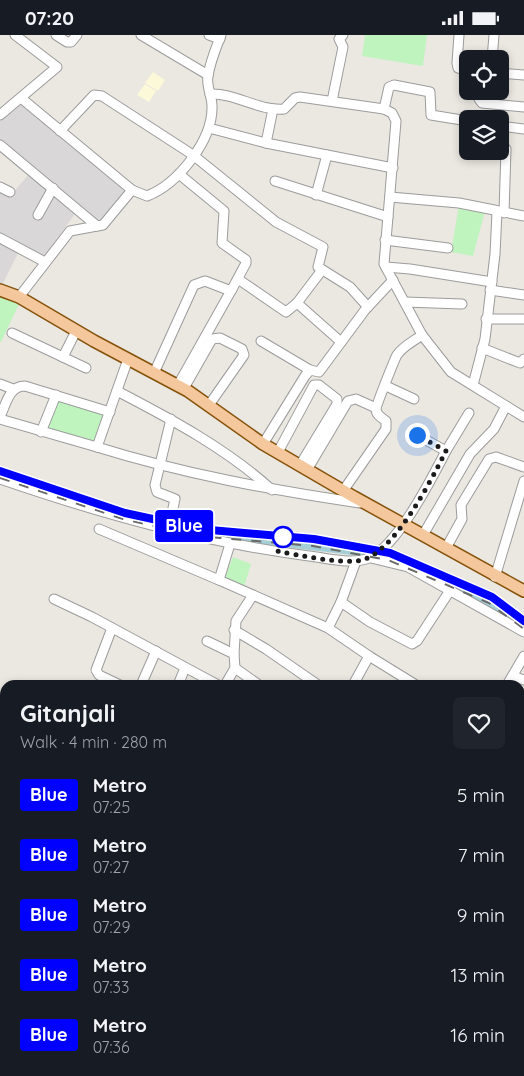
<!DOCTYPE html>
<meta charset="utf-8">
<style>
body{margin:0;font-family:Quicksand,sans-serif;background:#20242c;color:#f1f3f6;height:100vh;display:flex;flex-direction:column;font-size:19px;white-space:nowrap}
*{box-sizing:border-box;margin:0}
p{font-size:16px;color:#9ea1a6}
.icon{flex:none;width:28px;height:28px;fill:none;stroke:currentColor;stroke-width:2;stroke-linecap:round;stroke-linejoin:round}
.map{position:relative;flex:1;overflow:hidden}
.details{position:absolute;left:0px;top:645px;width:525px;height:396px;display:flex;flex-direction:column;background:#171b24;border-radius:15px 15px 0 0;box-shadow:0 2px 8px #0003}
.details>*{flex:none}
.badge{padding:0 10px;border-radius:4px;font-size:18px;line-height:32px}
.controls{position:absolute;left:459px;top:15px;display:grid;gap:10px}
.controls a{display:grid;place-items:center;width:50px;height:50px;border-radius:8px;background:#171b24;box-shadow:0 2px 8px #0003;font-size:25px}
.you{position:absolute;width:25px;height:25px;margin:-12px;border:4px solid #fff;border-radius:50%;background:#1a73e8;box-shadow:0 0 0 8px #1a73e833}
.map>.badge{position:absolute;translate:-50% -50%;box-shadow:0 0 0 2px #fff}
.round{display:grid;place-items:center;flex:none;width:52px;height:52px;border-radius:8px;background:#20242c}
.summary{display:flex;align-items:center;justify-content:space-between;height:85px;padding:0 20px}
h1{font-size:24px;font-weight:800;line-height:38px}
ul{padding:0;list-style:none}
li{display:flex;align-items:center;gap:15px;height:60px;padding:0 20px}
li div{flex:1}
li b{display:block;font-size:19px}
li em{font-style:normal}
li .badge{min-width:55px;font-weight:700;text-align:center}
.status{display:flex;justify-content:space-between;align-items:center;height:35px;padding:0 25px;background:#171b24;direction:ltr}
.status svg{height:14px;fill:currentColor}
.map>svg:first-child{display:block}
.residential{fill:#d9d7d8}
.education{fill:#fcf9d9}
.park{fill:#bff4bf}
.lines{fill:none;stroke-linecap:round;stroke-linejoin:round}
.river{stroke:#a4cfd6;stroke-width:11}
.minor-casing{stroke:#9c9c9c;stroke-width:11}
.major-casing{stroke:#86530b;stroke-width:14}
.minor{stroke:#fff;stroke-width:9}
.major{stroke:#f4c79d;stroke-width:11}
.rail{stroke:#696969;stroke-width:2;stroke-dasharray:10 10;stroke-linecap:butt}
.line-casing{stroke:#fff;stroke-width:11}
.line{stroke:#00f;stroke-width:8}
.walk{stroke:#1b1b1b;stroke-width:5;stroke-dasharray:0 9}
.stop-dot{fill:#fff;stroke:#00f;stroke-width:2.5}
</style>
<div class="status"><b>07:20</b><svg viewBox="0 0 49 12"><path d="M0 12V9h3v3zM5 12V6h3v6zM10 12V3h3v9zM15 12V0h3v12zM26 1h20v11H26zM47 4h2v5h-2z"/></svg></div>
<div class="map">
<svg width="524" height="1041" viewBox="0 0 524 1041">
<rect width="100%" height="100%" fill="#ebe7e1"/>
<g class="residential">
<path d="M22,69L127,154L98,189L0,105V86Z"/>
<path d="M30,138L76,177L44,223L15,205L0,200V155L11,160Z"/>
<path d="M0,206L19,216L0,254Z"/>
</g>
<g class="education">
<path d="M153,37L165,45L158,56L145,48Z"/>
<path d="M145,49L156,56L149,67L137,60Z"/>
</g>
<g class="park">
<path d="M365,0H427L423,31L362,21Z"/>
<path d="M459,170L485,176L473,221L451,217Z"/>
<path d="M0,260L19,269L1,307H0Z"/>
<path d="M58,361L108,378L96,410L45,395Z"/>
<path d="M233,522L251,529L244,552L224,544Z"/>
<path d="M397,1036H430L435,1041H393Z"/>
</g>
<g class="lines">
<g class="river">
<path d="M0,438L69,462"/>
<path d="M132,481L197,496L365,516L397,526"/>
<path d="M412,531L473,560L524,591"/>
</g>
<defs>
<g id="minor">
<path d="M56,0L67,7H71L77,0"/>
<path d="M141,0L208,40"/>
<path d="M209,0L220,4"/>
<path d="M459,0L457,28L458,33L468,35"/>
<path d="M492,24L494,0"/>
<path d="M500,38L524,40"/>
<path d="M480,56L479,64L482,68L524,72"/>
<path d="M210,59C236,58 258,76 284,74L295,63L300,62L384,74L392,78L396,86L384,229L422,300L451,337L524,382"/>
<path d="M21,63L132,155"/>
<path d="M332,66L343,12L339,4L343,0"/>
<path d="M384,74L389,52L394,50L430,57L431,80L468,86"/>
<path d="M0,80L57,32L15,0"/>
<path d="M500,91L524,94"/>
<path d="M209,93L266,108L393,133"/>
<path d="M60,96L94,60L102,61L193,120L276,187L323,212L318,232L350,252L368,272"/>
<path d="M266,108L273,74"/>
<path d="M0,110L97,191L70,196L19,262"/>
<path d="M275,146L388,182"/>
<path d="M0,152L10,157"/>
<path d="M316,160L327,120"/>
<path d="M390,162L459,168L524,181"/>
<path d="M504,178L506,114"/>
<path d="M38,180L53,153"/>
<path d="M97,191L103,190L132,155L147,161C178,149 213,105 212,71C212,61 206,51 208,41C210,27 216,13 221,0"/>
<path d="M0,203L45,227"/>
<path d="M385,205L448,213"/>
<path d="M386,232L410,234L492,247"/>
<path d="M322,235L297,268L341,307"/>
<path d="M238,244L286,277L297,268"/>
<path d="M490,255L524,260"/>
<path d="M405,267L462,269"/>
<path d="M486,284H524"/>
<path d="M12,298L86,333"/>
<path d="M261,306L310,335"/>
<path d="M482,313L520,328L524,324"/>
<path d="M63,322L76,296"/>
<path d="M128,324L97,412C184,439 271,455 360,468"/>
<path d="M154,338L194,250L205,246L231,256L246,228V225L222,208L224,176L179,139"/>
<path d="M0,349L13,354"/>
<path d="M178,350L232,254"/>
<path d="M473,350L485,304L495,219L497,177"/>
<path d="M386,351L414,364"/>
<path d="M184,353L212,304L220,303L242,314L244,320L209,370"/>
<path d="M117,356C171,384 227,414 272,455"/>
<path d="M0,382C6,369 9,351 25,351L110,377"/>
<path d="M0,384L97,412"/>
<path d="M41,397L56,360"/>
<path d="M263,409L305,341L310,335L319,337L365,275L393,245"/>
<path d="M446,416L469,378"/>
<path d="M278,417L314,350H319L337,364V369L300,430"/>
<path d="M307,435L348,366L356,364L376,373"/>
<path d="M0,444C102,479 202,507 309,521C327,523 352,530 369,523C397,512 432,443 446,416L417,400"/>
<path d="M343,456L386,394V386C382,383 376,380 376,374C376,371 395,323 397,320C403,311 414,306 422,300"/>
<path d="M99,494L219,545"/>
<path d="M168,496L175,464L157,457L155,450L171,384"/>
<path d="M423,500L470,419L494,394L506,371"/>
<path d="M230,509L219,545L328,593"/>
<path d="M446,513L462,484L461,470L489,424L496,422L524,432"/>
<path d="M371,523L408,532L524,597"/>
<path d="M495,542L524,446"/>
<path d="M54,564L92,582L218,650"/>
<path d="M341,567L370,587L412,609L417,606L451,554"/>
<path d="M112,593L96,635L99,640L120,650"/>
<path d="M234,595L266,614L318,650"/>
<path d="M207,606L234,619L235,633L225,650"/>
<path d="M234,619L236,586L253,560"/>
<path d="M369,621L416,650"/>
<path d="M235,633L259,650"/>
<path d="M513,641L524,645"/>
<path d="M141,650L156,616"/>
<path d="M178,650L185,633"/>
<path d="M353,650L369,621L328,593L341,567L356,526"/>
<path d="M507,650L524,621"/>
<path d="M520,711L524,704"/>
<path d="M0,739L5,736"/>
<path d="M520,781L524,775"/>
<path d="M520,848L524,843"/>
<path d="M0,850L5,856"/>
<path d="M520,878L524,881"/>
<path d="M520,978L524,981"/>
<path d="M520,1021L524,1015"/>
<path d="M64,1036L70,1041"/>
<path d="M133,1036L138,1041"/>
<path d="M181,1036L187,1041"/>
<path d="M511,1036L519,1041"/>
<path d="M74,1041L79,1036"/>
<path d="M230,1041L233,1036"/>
<path d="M272,1041L275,1036"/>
<path d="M310,1041L314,1036"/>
<path d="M369,1041L373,1036"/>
<path d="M444,1041L447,1036"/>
</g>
<path id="major" d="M0,255L19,262L94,306L188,356L263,409L354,462L524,556"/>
</defs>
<use href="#minor" class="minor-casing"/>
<use href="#major" class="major-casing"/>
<use href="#minor" class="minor"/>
<use href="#major" class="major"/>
<path class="rail" d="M0,443L123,484L198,501L313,511L388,525L489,568L524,594"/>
</g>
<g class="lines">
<defs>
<path id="line" d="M0,436L125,478L199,494L314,504L390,518L492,562L524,586"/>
</defs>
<use href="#line" class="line-casing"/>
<use href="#line" class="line"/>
<path class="walk" d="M283,502L276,516C300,520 332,528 356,526C392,524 431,445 446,416L417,400"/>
</g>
<circle class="stop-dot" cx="283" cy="502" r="10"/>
</svg>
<div class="controls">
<a><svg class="icon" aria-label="locate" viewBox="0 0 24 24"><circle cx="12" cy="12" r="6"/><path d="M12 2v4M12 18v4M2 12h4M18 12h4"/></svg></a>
<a><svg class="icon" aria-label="layers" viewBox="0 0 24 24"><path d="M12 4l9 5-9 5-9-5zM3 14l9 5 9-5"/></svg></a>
</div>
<div class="you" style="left:417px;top:400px"></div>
<b class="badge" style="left:184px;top:491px;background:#00f;color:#fff">Blue</b>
<section class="details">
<div class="summary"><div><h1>Gitanjali</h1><p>Walk · 4 min · 280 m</p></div><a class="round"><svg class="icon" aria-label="heart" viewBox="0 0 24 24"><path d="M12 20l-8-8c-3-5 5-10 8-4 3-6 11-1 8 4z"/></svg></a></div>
<ul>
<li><span class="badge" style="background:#00f;color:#fff">Blue</span><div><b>Metro</b><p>07:25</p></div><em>5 min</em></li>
<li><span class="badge" style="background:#00f;color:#fff">Blue</span><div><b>Metro</b><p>07:27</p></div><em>7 min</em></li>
<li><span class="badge" style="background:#00f;color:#fff">Blue</span><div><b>Metro</b><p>07:29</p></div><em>9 min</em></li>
<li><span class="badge" style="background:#00f;color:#fff">Blue</span><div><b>Metro</b><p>07:33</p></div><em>13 min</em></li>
<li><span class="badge" style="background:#00f;color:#fff">Blue</span><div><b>Metro</b><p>07:36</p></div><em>16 min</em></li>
</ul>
</section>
</div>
